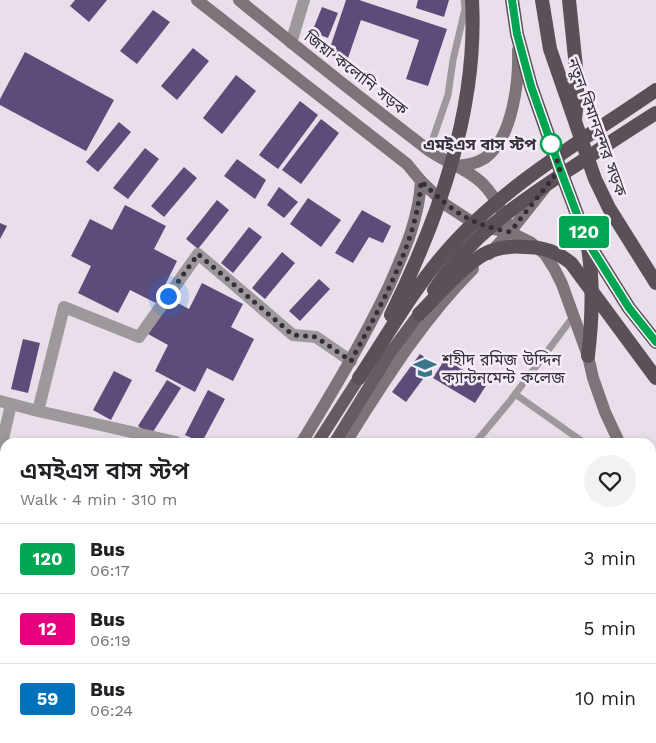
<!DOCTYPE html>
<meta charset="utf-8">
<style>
body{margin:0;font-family:"Work Sans","Noto Sans Bengali",sans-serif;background:#f2f2f2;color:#202124;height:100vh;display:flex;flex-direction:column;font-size:19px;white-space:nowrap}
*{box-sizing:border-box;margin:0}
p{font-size:16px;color:#757577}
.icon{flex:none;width:28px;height:28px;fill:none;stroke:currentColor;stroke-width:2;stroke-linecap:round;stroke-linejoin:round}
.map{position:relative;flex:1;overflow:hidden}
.drawer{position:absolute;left:0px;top:438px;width:656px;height:306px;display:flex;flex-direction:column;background:#fff;border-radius:15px 15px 0 0;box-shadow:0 2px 8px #0003}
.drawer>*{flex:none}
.badge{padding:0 10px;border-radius:4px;font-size:18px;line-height:32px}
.you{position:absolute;width:25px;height:25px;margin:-12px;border:4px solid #fff;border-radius:50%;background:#1a73e8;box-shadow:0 0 0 8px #1a73e833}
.map>.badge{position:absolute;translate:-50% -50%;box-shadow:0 0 0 2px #fff}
.round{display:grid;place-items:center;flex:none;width:52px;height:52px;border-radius:26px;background:#f2f2f2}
.headline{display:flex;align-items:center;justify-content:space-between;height:85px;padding:0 20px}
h1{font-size:24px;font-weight:600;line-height:38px}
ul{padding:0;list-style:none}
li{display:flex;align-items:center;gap:15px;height:70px;padding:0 20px;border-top:1px solid #e0e0e0}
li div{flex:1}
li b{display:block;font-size:19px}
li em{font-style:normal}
li .badge{min-width:55px;font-weight:700;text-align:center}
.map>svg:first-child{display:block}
.green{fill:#f9bdce}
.building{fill:#5c4c79}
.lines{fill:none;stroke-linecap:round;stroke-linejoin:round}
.service{stroke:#9e989c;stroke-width:7}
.minor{stroke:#9e989c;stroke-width:12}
.secondary{stroke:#7d747a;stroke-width:12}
.primary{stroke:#665b62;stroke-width:12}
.trunk{stroke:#5c5058;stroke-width:14}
.trunk-bridge{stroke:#5c5058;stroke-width:14}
.line-casing{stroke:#fff;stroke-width:11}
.line{stroke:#00a651;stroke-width:8}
.walk{stroke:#332f34;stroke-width:5;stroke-dasharray:0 9}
.stop-dot{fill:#fff;stroke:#00a651;stroke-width:2.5}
.labels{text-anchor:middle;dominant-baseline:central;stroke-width:5;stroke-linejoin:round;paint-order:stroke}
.street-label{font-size:16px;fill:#332f34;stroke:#f6ecf9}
.stop-label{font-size:16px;font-weight:bold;fill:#332f34;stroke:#f6ecf9;text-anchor:end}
.poi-label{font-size:16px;fill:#332f34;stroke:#f6ecf9;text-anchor:start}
</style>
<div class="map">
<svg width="656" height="743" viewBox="0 0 656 743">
<rect width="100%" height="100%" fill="#e9dfeb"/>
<path class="green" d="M290,739H414L412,743H290Z"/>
<g class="building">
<path d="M75,0H107L89,22L70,6Z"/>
<path d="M346,0H359L447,29L428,86L406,79L419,40L361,20L347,61L328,54Z"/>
<path d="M418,0H449L444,17L416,8Z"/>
<path d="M322,7L338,13L328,38L312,32Z"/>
<path d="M153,10L170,22L137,64L120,51Z"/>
<path d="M193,48L209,61L177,100L161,86Z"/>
<path d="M25,52L114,100L86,151L0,105V99Z"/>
<path d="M236,75L256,91L222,134L203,118Z"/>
<path d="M300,101L318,115L278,169L259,155Z"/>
<path d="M321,119L339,133L301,184L282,170Z"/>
<path d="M119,122L131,132L98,172L86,162Z"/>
<path d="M145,148L159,159L128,199L113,188Z"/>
<path d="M237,159L266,180L255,199L224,176Z"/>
<path d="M184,167L197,178L164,217L151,206Z"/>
<path d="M279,187L298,202L284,218L267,205Z"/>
<path d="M308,198L341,220L321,247L290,224Z"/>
<path d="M217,200L229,210L198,249L186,239Z"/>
<path d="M125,205L166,226L154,249L177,261L156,303L130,290L118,313L78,293L91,266L71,256L90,219L112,230Z"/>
<path d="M362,210L391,226L383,243L369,237L353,263L335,253Z"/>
<path d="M0,223L7,226L0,239Z"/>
<path d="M249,227L262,237L233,273L221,263Z"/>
<path d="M282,252L295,263L265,299L252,288Z"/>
<path d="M319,279L330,289L300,321L289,311Z"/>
<path d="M202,283L243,304L231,327L254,339L233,381L207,368L195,392L155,371L168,345L148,334L167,297L189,309Z"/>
<path d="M23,339L40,343L28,393L11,389Z"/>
<path d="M420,354L434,364L406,402L392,392Z"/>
<path d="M445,359L487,384L475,403L433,378Z"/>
<path d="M114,371L132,380L111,420L93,410Z"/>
<path d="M167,380L181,388L151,435L138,426Z"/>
<path d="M208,390L225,399L202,442H200L185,435Z"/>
<path d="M0,611H5V672L0,671Z"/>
<path d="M4,686L5,739H13L12,743H0V705Z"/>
<path d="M656,711V743H644L639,740L640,739H651V719Z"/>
<path d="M210,739H232L229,743H207Z"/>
<rect x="466" y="739" width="43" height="4"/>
</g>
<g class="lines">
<g class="service">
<path d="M429,150L448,95L453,60L465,9L464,0"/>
<path d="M515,394L583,442"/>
<path d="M476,442L510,401L573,317"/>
</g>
<g class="minor">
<path d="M291,43L304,0"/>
<path d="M0,401L38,411"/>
<path d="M176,442L38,411L64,307L139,337L198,254L293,335L316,337L351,361"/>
<path d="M0,452L11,404"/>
<path d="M0,581L5,582"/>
<path d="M651,679L656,670"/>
<path d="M291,743L292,739"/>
<path d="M423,743L424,739"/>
<path d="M616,743L618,739"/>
</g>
<g class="secondary">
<path d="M197,0L407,164L421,181C419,219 404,252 389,286C363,341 333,391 302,442"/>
<path d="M239,0C301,51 364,101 427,149C444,162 467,168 482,183C496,197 504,214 510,232"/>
<path d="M456,166C466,165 476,164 485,158C513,138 519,81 518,50"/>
<path d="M421,181L446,205L472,222L494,229L510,232L530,242L545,254L555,270L562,284L588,356L593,378L605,412L619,442"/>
<path d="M489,254L510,232L544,189"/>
<path d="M346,442C384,382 422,320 473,269"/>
<path d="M651,496L656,500"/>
<path d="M119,743L121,739"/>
<path d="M157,743L159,739"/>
</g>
<g class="primary">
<path d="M318,442L359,378"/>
<path d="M335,442L390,353L419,314"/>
<path d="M126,743L129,739"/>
<path d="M146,743L149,739"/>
</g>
<g class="trunk">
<path d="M512,0L517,34L531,86L560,169L587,241L629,308L656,342"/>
<path d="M542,0L550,49L595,179L609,208L656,283"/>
<path d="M569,0L577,77V101L575,119"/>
<path d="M588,356C592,320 594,285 588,248"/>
</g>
<g class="trunk-bridge">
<path d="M434,290C469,237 518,203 570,169C599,150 627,131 656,113"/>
<path d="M419,314C436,297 470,258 491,251C502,247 514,246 525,247C544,247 557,252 571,263L656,378"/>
<path d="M391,315C439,218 478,109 472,0"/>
<path d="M359,378C387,336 412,291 445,253C501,187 585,139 656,90"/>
</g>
</g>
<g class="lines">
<defs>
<path id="line" d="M512,0L517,34L531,86L560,169L587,241L629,308L656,342"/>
</defs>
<use href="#line" class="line-casing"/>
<use href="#line" class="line"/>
<path class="walk" d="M168,296L198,254L293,335L316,337L351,361C379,309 418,241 421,181C451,210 468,224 510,232L560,169L551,144"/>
</g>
<defs>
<symbol id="university-bare" viewBox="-9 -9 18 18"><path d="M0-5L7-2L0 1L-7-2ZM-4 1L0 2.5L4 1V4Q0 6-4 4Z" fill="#36778a" stroke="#f6ecf9" stroke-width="2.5" paint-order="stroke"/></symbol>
</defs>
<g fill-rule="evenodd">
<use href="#university-bare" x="409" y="352" width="32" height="32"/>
</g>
<circle class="stop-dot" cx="551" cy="144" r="10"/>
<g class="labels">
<g class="street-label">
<text transform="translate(356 73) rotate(38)">জিয়া কলোনি সড়ক</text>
<text transform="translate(597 127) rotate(70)">নতুন বিমানবন্দর সড়ক</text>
</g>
<g class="stop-label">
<text x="536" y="144">এমইএস বাস স্টপ</text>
</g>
<g class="poi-label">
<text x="442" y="359">শহীদ রমিজ উদ্দিন<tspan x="442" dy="18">ক্যান্টনমেন্ট কলেজ</tspan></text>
</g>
</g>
</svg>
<div class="you" style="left:168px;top:296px"></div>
<b class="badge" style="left:584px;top:232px;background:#00a651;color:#fff">120</b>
<section class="drawer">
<div class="headline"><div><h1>এমইএস বাস স্টপ</h1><p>Walk · 4 min · 310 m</p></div><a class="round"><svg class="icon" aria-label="heart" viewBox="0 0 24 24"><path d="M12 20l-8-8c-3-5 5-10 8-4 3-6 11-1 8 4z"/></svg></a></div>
<ul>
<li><span class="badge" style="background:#00a651;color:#fff">120</span><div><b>Bus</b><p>06:17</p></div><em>3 min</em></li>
<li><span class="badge" style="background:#e6007e;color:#fff">12</span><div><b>Bus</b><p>06:19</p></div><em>5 min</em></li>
<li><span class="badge" style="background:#0072bc;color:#fff">59</span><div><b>Bus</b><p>06:24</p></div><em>10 min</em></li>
</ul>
</section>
</div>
